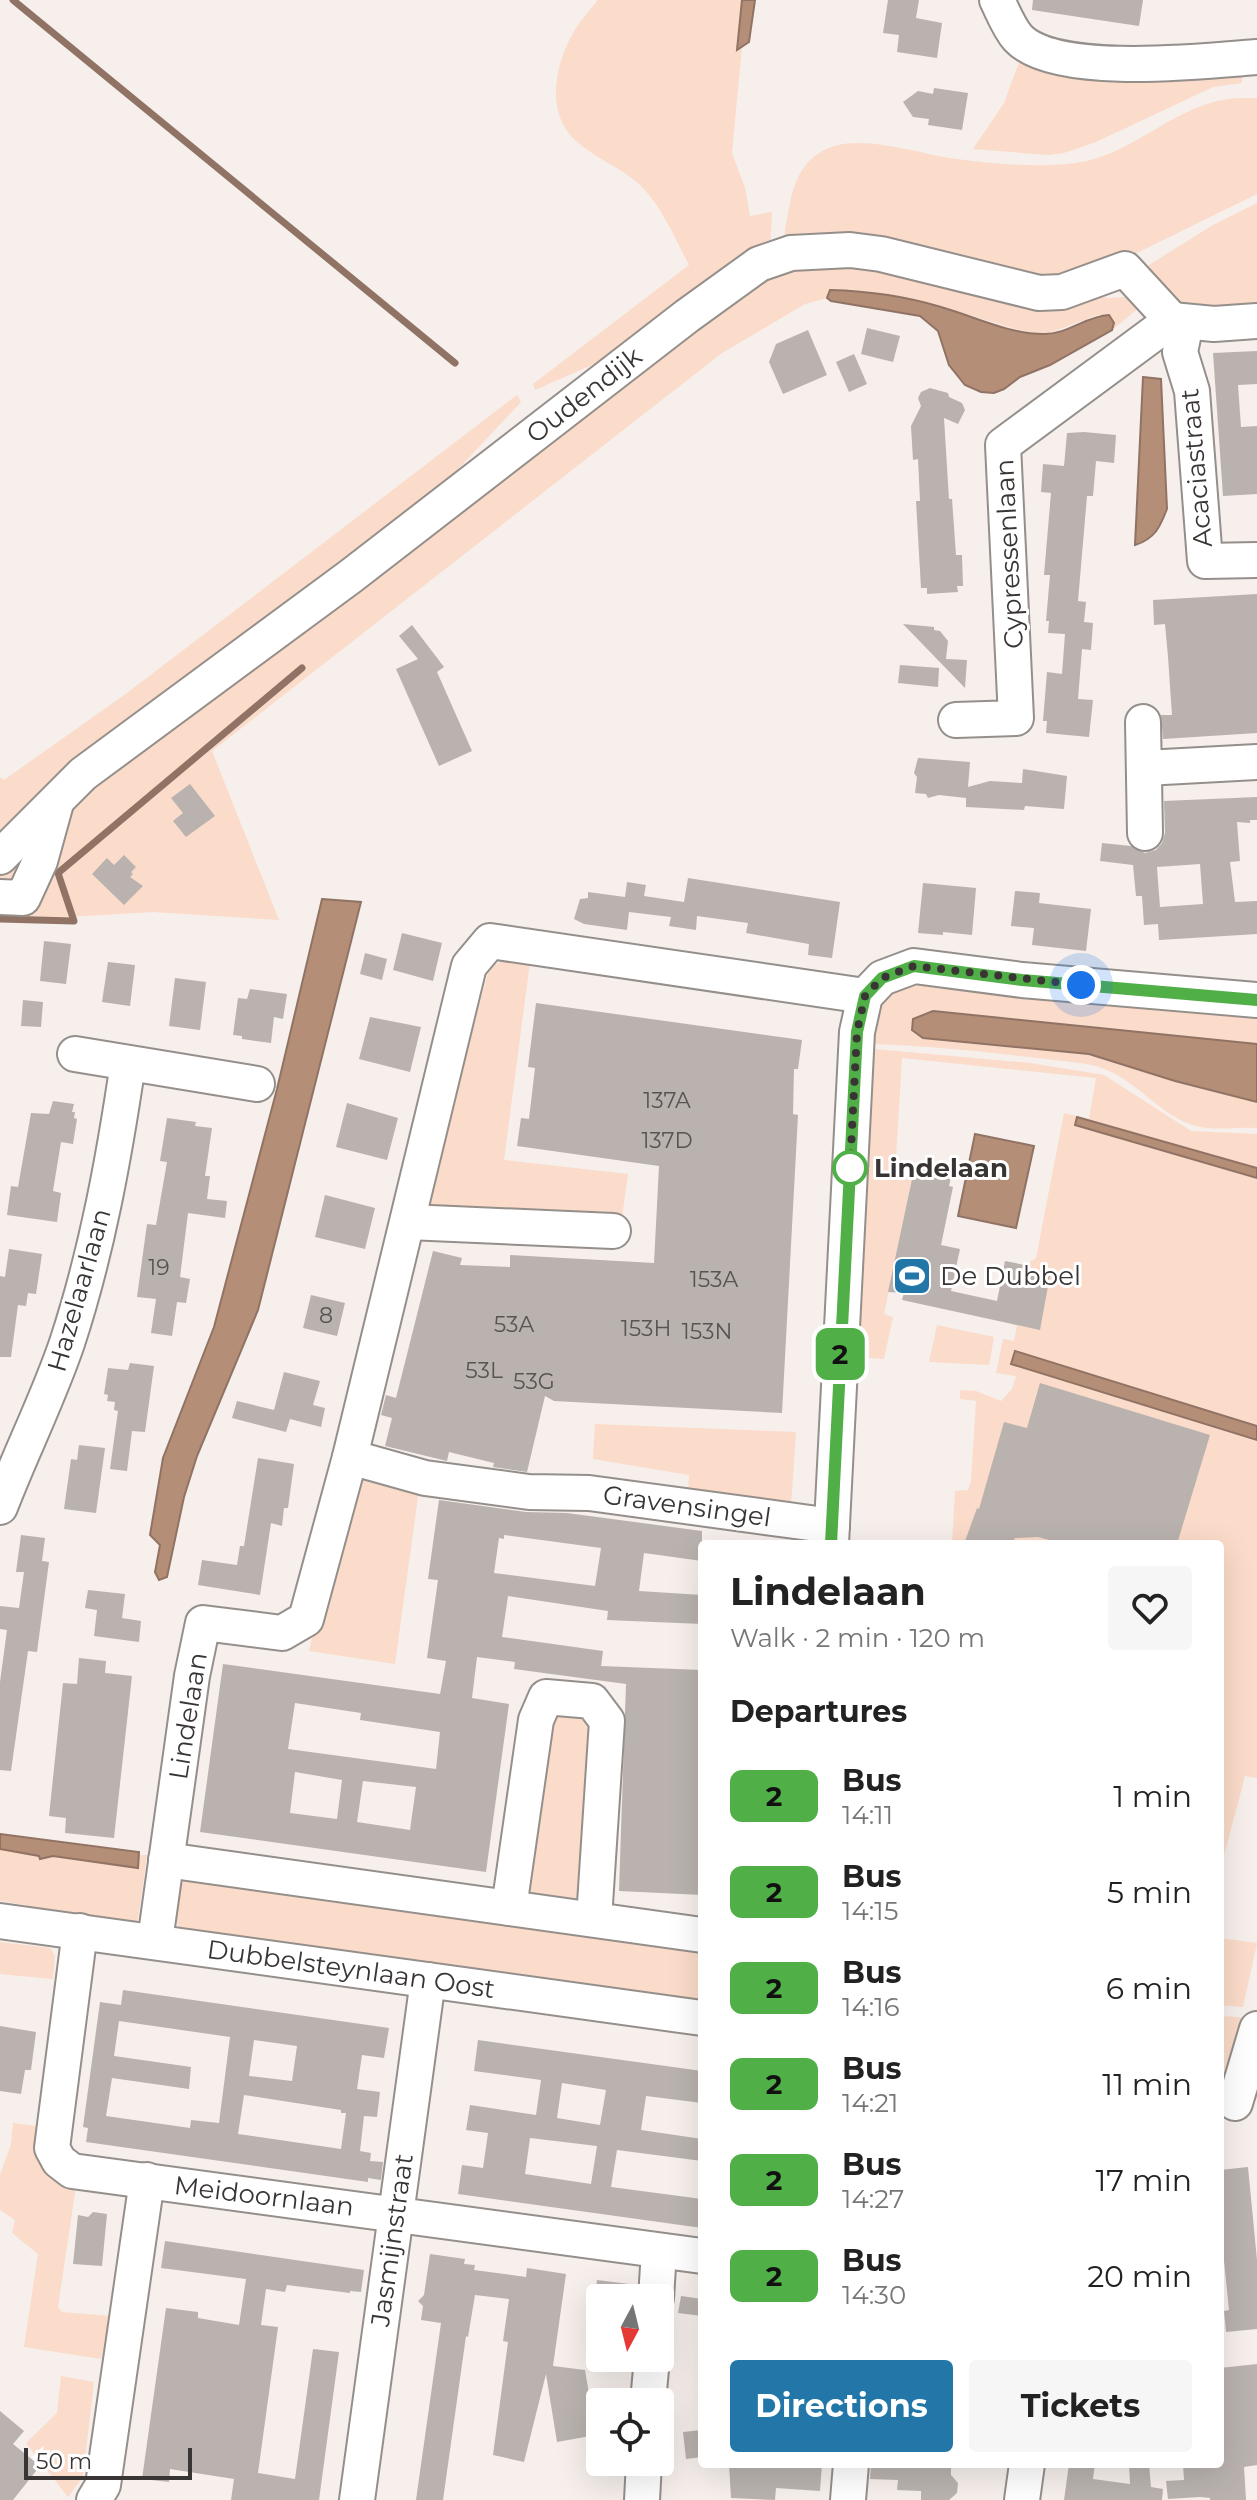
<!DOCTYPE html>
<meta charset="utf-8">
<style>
body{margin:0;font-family:Montserrat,sans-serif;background:#f6f6f6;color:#222;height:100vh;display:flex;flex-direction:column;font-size:30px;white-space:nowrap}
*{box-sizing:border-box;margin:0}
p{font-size:26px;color:#767676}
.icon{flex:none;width:44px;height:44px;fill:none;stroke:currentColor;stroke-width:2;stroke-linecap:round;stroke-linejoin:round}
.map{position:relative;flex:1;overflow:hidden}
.panel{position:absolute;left:698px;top:1540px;width:526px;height:928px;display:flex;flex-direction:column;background:#fff;border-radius:8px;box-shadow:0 8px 32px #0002}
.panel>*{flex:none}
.badge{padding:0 16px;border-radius:12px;font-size:28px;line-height:52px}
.needle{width:52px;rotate:187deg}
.fabs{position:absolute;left:586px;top:2284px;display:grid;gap:16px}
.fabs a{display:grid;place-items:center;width:88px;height:88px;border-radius:8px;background:#fff;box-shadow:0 8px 32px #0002;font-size:40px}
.scale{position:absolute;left:24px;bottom:20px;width:168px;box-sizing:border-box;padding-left:8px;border:4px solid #383534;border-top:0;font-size:22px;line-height:28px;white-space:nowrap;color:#383534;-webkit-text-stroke:6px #fff;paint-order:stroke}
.you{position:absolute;width:40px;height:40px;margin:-20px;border:6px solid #fff;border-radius:50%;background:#1a73e8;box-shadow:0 0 0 12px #1a73e833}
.map>.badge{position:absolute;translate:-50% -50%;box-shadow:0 0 0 4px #fff}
h2{padding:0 32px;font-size:30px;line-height:72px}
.round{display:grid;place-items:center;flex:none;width:84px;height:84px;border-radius:8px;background:#f6f6f6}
.headline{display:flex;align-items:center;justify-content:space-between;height:136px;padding:0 32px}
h1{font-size:38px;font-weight:700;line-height:60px}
.cta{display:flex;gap:16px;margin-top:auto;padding:16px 32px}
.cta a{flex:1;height:92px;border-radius:8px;background:#2377a8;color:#fff;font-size:32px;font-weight:700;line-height:92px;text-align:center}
.cta a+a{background:#f6f6f6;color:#222}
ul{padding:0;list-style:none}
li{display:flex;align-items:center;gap:24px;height:96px;padding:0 32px}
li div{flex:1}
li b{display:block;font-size:30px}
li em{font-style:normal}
li .badge{min-width:88px;font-weight:700;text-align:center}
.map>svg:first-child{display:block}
.green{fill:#fbdbc9}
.water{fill:#b58e78;stroke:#907364;stroke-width:2}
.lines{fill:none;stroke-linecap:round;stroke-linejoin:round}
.stream{stroke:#907364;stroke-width:7}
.building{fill:#b9b2ae;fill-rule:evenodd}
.minor-casing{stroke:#958f8b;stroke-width:38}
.minor{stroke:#fff;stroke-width:34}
.line-casing{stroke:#fff;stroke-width:18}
.line{stroke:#50af46;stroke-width:12}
.walk{stroke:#383534;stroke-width:8;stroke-dasharray:0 14.4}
.stop-dot{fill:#fff;stroke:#50af46;stroke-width:4}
.labels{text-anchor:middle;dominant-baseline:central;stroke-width:6;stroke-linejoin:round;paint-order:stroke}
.number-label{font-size:22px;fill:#585452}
.street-label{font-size:26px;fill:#383534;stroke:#fff}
.stop-label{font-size:26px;font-weight:bold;fill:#383534;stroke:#fff;text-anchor:start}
.poi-label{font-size:26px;fill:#383534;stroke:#fff;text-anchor:start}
</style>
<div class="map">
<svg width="1257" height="2500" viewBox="0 0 1257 2500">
<rect width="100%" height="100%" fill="#f6efeb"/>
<g class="green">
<path d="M598,0H742L737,49L742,46L732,153L745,188L750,216L772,212L770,249L642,343L535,390L533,384L689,265C675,239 662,206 640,185C621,167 594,158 574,139C546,112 555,66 572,35C578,23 589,11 598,0Z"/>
<path d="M1021,57L1242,71V83L1213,87L1096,142L1064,153L1048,155L973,149L1004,103Z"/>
<path d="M1238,98H1257V194L1096,273L1073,280L784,246C784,230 788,214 791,198C811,115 890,148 949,158C991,164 1034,168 1076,163C1135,155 1178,101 1238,98Z"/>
<path d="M1257,203V310L1181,313L1147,273L1149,265L1213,225Z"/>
<path d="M815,261L1109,298L1124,297L1146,302L1112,330L1114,323L1109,315H1097L1044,335L1019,330L940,306L830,290L827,298L805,304L722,353L212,751L279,920L153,912L0,921V866L81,792L758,273Z"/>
<path d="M517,395L521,402L411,519L0,844V777L4,780L127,693Z"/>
<path d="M513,959L530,962L504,1160L628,1174L622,1217L424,1214L487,976C494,963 499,961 513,959Z"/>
<path d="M913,985L1257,1013V1044L933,1011L923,1038L1089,1054L1175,1081L1257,1102V1128C1236,1127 1216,1131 1196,1126C1162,1117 1139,1083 1107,1070C1089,1062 1066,1062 1046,1059C989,1052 932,1046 874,1044C876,1011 879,996 913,985Z"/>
<path d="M874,1049L1030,1063L1104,1075L1191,1131L1257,1134V1168L1077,1118L1085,1128L1257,1178V1778L1245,1776L1220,1871V1544H952L955,1491L968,1490L971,1481L976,1401L960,1399V1390L976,1391L1001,1401L1012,1389L1016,1376L996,1373L1003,1339L1014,1341L1017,1326L1012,1324L1025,1265L1036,1258L1064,1113L1089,1119L1096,1078L902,1058L895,1174L912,1178L884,1314L893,1317L884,1359L857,1357Z"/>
<path d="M937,1325L994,1337L989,1365L929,1362Z"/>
<path d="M595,1424L796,1432L791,1505L688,1497L689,1475L593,1459Z"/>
<path d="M355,1470L420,1482L395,1664L309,1651Z"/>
<path d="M545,1710L590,1714L583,1907L520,1898Z"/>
<path d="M0,1849L40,1856V1859L53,1856L138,1867L139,1855H147L138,1919L133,1929L97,1922L91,1915L50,1909L44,1915L31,1914L26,1905L0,1901Z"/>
<path d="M191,1876L702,1948V2004L180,1929L173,1915L175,1888Z"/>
<path d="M1220,1938L1257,1943L1243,2007L1220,2005Z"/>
<path d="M0,1942L50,1948L55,1956L53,1979L0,1974Z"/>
<path d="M1220,2016L1239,2017L1249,2022L1223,2087L1220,2086Z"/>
<path d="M13,2123L44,2127L77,2179L58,2307L62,2312L110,2316L101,2359L24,2347L38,2254L12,2233L15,2220L0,2210V2175L11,2144Z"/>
<path d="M61,2376L94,2382L83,2477L68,2497L26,2443L57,2413Z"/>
</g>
<g class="water">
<path d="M742,0H755L749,42L737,50Z"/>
<path d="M830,290C868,291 905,296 941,307C973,316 1009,334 1043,334C1066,335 1086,316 1109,315L1114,323L1112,330L1050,365L1020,377L1004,389L994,393L981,392L965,385L949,365L938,331L920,316L831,301L827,298Z"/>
<path d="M1143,377L1161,379L1167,509C1160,527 1155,539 1135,545Z"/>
<path d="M322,899L361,902L258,1310L197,1456L184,1497L167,1577L159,1580L155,1572L160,1545L150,1535L163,1458L214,1327L277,1089Z"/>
<path d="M933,1011L1257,1044V1102L1175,1081L1089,1054L923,1038L912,1030L913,1019Z"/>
<path d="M1077,1117L1257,1168V1178L1075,1125Z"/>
<path d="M975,1134L1034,1146L1016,1228L958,1216Z"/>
<path d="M1015,1351L1257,1426V1440L1011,1364Z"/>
<path d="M0,1834L139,1852L138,1868L53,1856L40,1859L39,1856L0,1849Z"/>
</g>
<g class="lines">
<g class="stream">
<path d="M13,0L455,363"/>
<path d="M0,919L74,921L58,873L302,668"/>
</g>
</g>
<g class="building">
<path d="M888,0H919L916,18L942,23L937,58L897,52L899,35L883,33Z"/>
<path d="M1033,0H1143L1139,26L1032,10Z"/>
<path d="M934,88L968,93L962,130L928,125L929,119L913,117L903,102L918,91L933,94Z"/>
<path d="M867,328L900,336L893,362L861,354Z"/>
<path d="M808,330L827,375L783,394L769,362L776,344Z"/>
<path d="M1257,351V384L1238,385L1241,427L1257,426V494L1223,496L1213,353Z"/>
<path d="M854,354L867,384L849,392L836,362Z"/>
<path d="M930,388L948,393L949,397L962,403L965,410L958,424L944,418L949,499H952L956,555H962L963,586H957L958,592L927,594V588H921L916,501H920L918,459L913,460L911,426L921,406L918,398L921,392Z"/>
<path d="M1084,432L1116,435L1114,463L1096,461L1093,496H1087L1078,601L1086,602L1084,622L1093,623L1091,650L1082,649L1078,699L1093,700L1089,737L1046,733L1047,721H1043L1047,672L1062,674L1065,634L1048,633L1049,621H1046L1050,575H1044L1051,493L1041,492L1043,464L1064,466L1067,433Z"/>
<path d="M1257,594V733L1163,739L1161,715H1172L1168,657L1165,624L1154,625L1153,600Z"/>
<path d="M903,624L934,627V630L940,631L948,641L946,659L967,660L965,688Z"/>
<path d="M412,625L444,667L437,672L472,751L439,766L396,669L418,659L399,636Z"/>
<path d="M900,665L939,668L938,687L898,683Z"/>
<path d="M918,758L970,762L968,787L990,781L1022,783L1023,769L1067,776L1064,809L1025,806L1024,810L966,807V798L939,795L928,798L926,794L915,793L917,777L914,773Z"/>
<path d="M190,784L215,816L186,837L173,821L183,813L171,798Z"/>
<path d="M1257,797V820H1250V823L1237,822L1240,861L1230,862L1235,902L1257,901V934L1159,940L1158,924L1144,925L1142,896H1136L1133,865L1100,861L1102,843L1131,846L1145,853L1156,850L1162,843L1165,833L1164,801ZM1200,864L1203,904L1160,907L1157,867Z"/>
<path d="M124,855L136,867L131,872L133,874L130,877L143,886L124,905L92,874L107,858L114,865Z"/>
<path d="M688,878L840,902L832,958L808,955L809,944L746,933L748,923L697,916L696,930L669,926L671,917L629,912L627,930L584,924L574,919L580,899L588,898V892L625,897L627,882L646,885L644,896L684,902Z"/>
<path d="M923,883L976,888L972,935L943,932V935L918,933Z"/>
<path d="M1015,891L1040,893L1039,903L1091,909L1086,951L1032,945L1034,928L1011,926Z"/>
<path d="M402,933L442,943L433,981L393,970Z"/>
<path d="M44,941L71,944L66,984L40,981Z"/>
<path d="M365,953L387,959L382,980L360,974Z"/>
<path d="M108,962L135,965L130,1006L102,1002Z"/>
<path d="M175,978L206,982L200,1030L169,1026Z"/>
<path d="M250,989L287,994L283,1019L274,1017L271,1043L242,1039V1036L233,1035L238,998L247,999Z"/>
<path d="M23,1000L43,1002L41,1027L21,1026Z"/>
<path d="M536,1003L802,1040L798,1069H794L793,1114L798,1115L782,1413L554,1401L545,1396L527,1472L493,1467L494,1463L449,1452L447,1461L385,1446L392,1418L381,1415L386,1395L396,1398L433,1251L462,1258L460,1265L510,1267V1255L654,1263L659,1166L517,1146L521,1118L529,1119L535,1068L528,1067Z"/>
<path d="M370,1017L421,1027L410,1072L359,1059Z"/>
<path d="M53,1101L74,1104L72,1112H75L74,1118L77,1119L73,1144L61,1142L53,1191L61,1193L57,1222L7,1215L11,1186L18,1187L31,1113L49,1114Z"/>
<path d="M347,1103L398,1118L387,1160L336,1147Z"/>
<path d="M167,1118L196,1122L195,1126L212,1128L205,1176H210L207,1199L227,1201L225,1218L188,1213L180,1277L190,1279L186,1303L177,1302L172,1336L151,1333L156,1299L137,1297L147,1224L156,1225L167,1162L160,1161Z"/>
<path d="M915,1165L952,1173L949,1186L953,1187L941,1245L960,1249L951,1291L997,1301L1005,1261L1025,1265L1024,1269L1050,1275L1040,1330L902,1300L904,1293L888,1292Z"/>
<path d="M325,1195L375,1208L365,1249L315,1237Z"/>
<path d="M9,1249L42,1254L36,1294L28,1293L26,1306L18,1305L11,1357H0V1276L5,1277Z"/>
<path d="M311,1295L345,1303L337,1336L303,1328Z"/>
<path d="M130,1363L154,1366L145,1432L132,1431L127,1471L110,1469L118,1411L114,1410L115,1402L107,1401L108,1395L104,1394L108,1368L128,1370Z"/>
<path d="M284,1372L320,1381L313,1405L325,1408L321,1427L290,1419L286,1432L232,1418L237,1401L274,1410Z"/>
<path d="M1040,1383L1210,1435L1177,1544H1064L1038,1537L1015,1538L1012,1544H964L977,1508L979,1509L1004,1422L1027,1428Z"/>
<path d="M79,1445L105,1448L96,1513L64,1509L71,1459L77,1460Z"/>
<path d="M258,1458L294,1464L288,1508H284L282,1526L271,1523L260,1595L198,1585L202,1560L237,1565L240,1546H244Z"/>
<path d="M439,1500L526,1512L567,1513L702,1531V1561L644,1553L639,1591L702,1595V1624L607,1620L608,1611L508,1596L502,1637L603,1651L601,1666L702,1670V1895L619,1891L626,1684L514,1669L515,1662L477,1657L472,1698L509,1704L486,1872L200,1832L223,1664L440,1694L446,1661L427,1658L438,1580L428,1579ZM504,1535L601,1548L595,1586L494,1573L499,1538L504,1539ZM295,1703L361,1713L360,1720L440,1732L436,1769L288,1749ZM295,1772L342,1780L337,1819L290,1813ZM363,1781L416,1787L410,1830L357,1822Z"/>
<path d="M21,1535L45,1538L42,1561L49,1562L37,1652L28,1651L11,1771L0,1770V1682L7,1630L0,1629V1606L19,1608L24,1572H16Z"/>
<path d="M88,1590L125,1594L122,1618L141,1621L139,1642L94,1636L97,1610L85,1608Z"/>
<path d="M79,1658L106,1661L105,1673L132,1676L114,1838L65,1833L66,1818L49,1816L63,1683L77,1684Z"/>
<path d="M123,1990L389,2028L384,2058L362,2055L357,2089L380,2092L377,2117L364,2116L360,2151L371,2153L370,2161L383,2162L381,2180L368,2178V2182L86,2142L88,2128L83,2127L100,2002L121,2005ZM119,2021L230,2037L219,2123L191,2120L190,2128L106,2116L112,2078L189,2089L191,2067L114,2056ZM254,2040L297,2046L292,2081L249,2076ZM244,2095L341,2110V2113H346L341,2149L238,2134Z"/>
<path d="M0,2026L36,2032L31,2070H25L21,2094L0,2091Z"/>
<path d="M478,2040L702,2071V2103L646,2096L641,2130L702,2139V2161L617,2150L611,2187L702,2199V2228L458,2194L462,2165L483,2168L488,2133L466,2130L470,2105L536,2115L541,2080L474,2071ZM562,2083L606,2090L600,2125L557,2118ZM530,2138L597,2146L591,2184L525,2174Z"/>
<path d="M1248,2167L1257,2260V2329L1226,2332L1224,2311L1229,2310L1223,2251L1220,2252V2170Z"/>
<path d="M93,2212L107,2214L102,2266L73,2264L78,2215L88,2217Z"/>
<path d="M165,2241L364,2270L361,2292L350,2291V2293L287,2285L285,2292L266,2289L261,2325L278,2327L258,2473L295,2479L313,2349L339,2352L319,2500H231L234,2479L170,2469L169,2482L142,2479L166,2308L198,2312V2318L239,2325L246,2279L161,2268Z"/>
<path d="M430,2254L465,2259L464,2264L475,2265L474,2270L526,2277L527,2268L566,2274L553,2366L585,2370L596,2435L557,2442L546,2374L524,2462L493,2455L508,2342L503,2341L509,2299L475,2295L468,2337L466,2336L443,2500H416L441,2323L421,2320L423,2306L418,2301L424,2295Z"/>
<path d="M597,2280L637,2285L636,2298H595Z"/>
<path d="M681,2296L702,2299V2316L678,2313Z"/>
<path d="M1257,2364V2465L1244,2467L1246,2500H1210V2498L1200,2497L1168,2499L1166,2481L1184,2480L1183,2464H1220V2368Z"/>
<path d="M0,2411L24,2431L13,2444L40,2466L13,2500H0Z"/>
<path d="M702,2430V2457L686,2459L683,2432Z"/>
<path d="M729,2464H822L820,2491L776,2488L775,2500L731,2498Z"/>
<path d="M871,2464H951V2475L958,2483L957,2493L949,2500H921V2491L897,2490L898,2480L870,2479Z"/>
<path d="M1069,2464H1095L1093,2479L1130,2484L1129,2464H1149L1151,2487L1163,2489L1162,2500H1064Z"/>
</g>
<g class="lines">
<defs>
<g id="minor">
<path d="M997,0C1003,12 1009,28 1018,38C1055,78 1206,61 1257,57"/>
<path d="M1172,320L1214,324L1257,321"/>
<path d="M1186,323L1180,352L1192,391L1205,561L1257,560"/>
<path d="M956,720L1016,718L1003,445L1172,320"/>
<path d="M1143,722L1145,833"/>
<path d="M1145,768L1257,762"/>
<path d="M0,857L83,774L351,576L687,316L759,264L791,253L850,250L881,254L1039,293L1062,292L1125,269L1172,320"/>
<path d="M0,897L23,898L40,861L56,803"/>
<path d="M75,1054L257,1084"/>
<path d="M408,1222L613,1231"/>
<path d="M350,1457L425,1478L529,1492L589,1493L832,1526"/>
<path d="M0,1507C21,1452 48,1399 67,1343C97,1252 114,1158 128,1063"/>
<path d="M831,1544L857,1032L865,996L882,978L914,966L1022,980L1257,1000"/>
<path d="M166,1860L702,1935"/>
<path d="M509,1908L536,1720L546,1697L592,1701L607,1721L594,1919"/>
<path d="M0,1921L702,2018"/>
<path d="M80,1931L52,2148L59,2161L72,2171L702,2256"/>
<path d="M155,1941L192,1676L203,1623L282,1633L306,1619L350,1457L469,966L490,941L865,996"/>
<path d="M1235,2103L1257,2029"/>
<path d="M656,2298L659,2251"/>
<path d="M648,2402L652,2358"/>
<path d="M94,2500L103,2485L147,2180"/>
<path d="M357,2500L428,1980"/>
<path d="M642,2500L644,2462"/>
<path d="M848,2500L851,2464"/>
<path d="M1022,2500L1027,2464"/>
</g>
</defs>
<use href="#minor" class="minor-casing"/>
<use href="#minor" class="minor"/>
</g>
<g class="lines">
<defs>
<path id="line" d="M831,1544L857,1032L865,996L882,978L914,966L1022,980L1257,1000"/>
</defs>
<use href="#line" class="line-casing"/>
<use href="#line" class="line"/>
<path class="walk" d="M850,1168L857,1032L865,996L882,978L914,966L1081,985"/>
</g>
<defs>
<symbol id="stadium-square" viewBox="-11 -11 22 22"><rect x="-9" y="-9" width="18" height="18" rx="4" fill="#2377a8" stroke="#fff"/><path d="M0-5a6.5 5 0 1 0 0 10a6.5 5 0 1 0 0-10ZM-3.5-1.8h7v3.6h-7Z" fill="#fff"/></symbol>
</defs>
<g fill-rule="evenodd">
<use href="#stadium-square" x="890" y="1254" width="44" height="44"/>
</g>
<circle class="stop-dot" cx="850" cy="1168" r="16"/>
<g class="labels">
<g class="number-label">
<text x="667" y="1100">137A</text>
<text x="667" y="1140">137D</text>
<text x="159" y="1267">19</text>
<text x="714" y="1279">153A</text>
<text x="326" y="1315">8</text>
<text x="514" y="1324">53A</text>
<text x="646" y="1328">153H</text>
<text x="707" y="1331">153N</text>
<text x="484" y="1370">53L</text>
<text x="534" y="1381">53G</text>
</g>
<g class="street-label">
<text transform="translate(584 395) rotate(-38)">Oudendijk</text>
<text transform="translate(1196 468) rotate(-95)">Acaciastraat</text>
<text transform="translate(1009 554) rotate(-93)">Cypressenlaan</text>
<text transform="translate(79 1290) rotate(-74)">Hazelaarlaan</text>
<text transform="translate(687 1506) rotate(8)">Gravensingel</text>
<text transform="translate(188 1716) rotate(-81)">Lindelaan</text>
<text transform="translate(351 1969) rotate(8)">Dubbelsteynlaan Oost</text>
<text transform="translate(264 2196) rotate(7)">Meidoornlaan</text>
<text transform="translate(392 2240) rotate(-82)">Jasmijnstraat</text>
</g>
<g class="stop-label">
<text x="874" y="1168">Lindelaan</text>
</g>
<g class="poi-label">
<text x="940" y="1276">De Dubbel</text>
</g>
</g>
</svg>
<div class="fabs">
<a><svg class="needle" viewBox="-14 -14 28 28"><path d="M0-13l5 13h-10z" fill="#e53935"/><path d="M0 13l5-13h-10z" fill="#767676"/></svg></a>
<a><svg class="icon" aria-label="locate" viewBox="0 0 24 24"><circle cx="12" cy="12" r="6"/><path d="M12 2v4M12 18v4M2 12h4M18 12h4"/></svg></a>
</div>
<div class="scale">50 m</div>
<div class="you" style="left:1081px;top:985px"></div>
<b class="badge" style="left:840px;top:1354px;background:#50af46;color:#111">2</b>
<section class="panel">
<div class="headline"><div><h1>Lindelaan</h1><p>Walk · 2 min · 120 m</p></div><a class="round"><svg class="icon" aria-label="heart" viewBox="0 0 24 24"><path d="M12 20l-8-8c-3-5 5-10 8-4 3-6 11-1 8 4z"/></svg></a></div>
<h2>Departures</h2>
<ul>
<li><span class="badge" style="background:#50af46;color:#111">2</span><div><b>Bus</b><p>14:11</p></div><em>1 min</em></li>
<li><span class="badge" style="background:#50af46;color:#111">2</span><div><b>Bus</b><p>14:15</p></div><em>5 min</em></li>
<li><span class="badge" style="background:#50af46;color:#111">2</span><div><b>Bus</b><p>14:16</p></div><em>6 min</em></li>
<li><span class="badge" style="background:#50af46;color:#111">2</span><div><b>Bus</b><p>14:21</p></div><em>11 min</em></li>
<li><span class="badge" style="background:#50af46;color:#111">2</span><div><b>Bus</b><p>14:27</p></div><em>17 min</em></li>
<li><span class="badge" style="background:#50af46;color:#111">2</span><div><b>Bus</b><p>14:30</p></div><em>20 min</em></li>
</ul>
<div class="cta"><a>Directions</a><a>Tickets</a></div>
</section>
</div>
